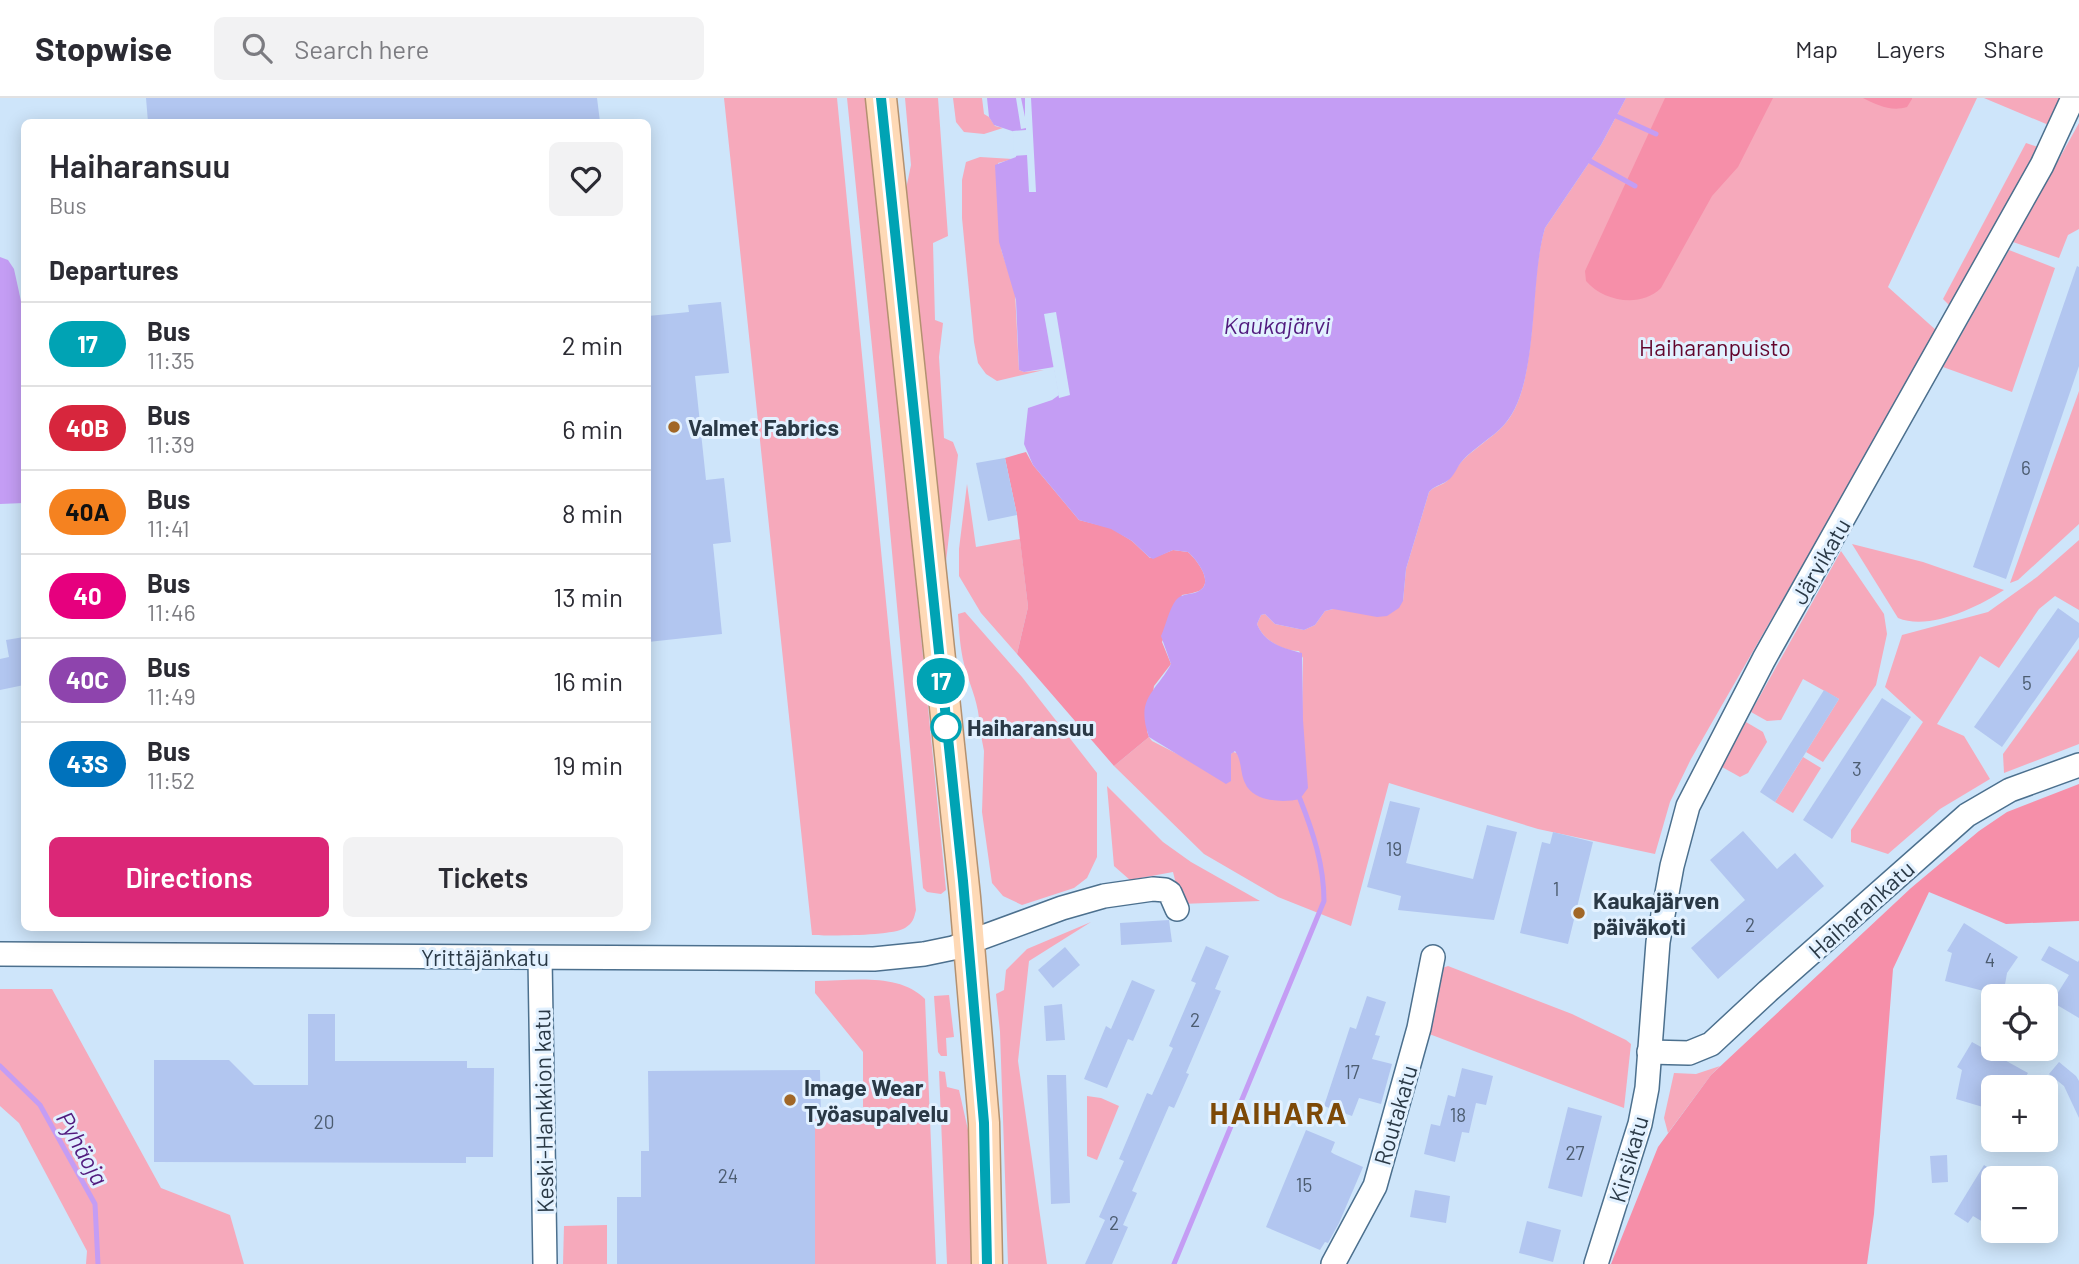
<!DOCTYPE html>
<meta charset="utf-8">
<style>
body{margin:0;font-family:Barlow,sans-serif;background:#f2f2f3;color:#2b2b33;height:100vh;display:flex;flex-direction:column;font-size:26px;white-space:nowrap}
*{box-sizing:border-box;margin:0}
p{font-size:23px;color:#7c7c81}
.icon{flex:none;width:38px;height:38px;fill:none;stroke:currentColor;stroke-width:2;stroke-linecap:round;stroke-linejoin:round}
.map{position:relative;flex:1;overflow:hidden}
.drawer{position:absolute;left:21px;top:21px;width:630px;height:812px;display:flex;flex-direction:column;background:#fff;border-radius:10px;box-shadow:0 4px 18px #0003}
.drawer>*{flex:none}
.badge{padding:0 14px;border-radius:23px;font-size:24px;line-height:46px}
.buttons{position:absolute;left:1981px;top:886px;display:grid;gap:14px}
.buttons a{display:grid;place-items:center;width:77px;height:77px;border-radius:10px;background:#fff;box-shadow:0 4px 18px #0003;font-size:35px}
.map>.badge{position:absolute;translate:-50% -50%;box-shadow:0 0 0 4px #fff}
h2{padding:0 28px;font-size:26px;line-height:63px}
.round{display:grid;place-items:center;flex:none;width:74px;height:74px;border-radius:10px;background:#f2f2f3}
.overview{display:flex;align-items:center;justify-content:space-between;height:119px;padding:0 28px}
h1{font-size:33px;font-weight:600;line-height:52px}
.action{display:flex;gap:14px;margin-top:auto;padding:14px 28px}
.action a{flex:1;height:80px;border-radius:10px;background:#db2777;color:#fff;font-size:28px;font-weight:600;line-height:80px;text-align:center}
.action a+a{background:#f2f2f3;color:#2b2b33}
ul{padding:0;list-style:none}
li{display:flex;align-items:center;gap:21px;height:84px;padding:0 28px;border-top:2px solid #e1e1e2}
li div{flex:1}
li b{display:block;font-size:26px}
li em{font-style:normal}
li .badge{min-width:77px;font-weight:700;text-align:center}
header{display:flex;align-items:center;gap:42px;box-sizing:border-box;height:98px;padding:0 35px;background:#fff;border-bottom:2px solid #e1e1e2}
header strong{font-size:33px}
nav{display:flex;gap:38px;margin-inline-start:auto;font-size:24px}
.search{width:490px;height:63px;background:#f2f2f3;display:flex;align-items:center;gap:18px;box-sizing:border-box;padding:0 24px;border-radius:10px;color:#7c7c81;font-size:26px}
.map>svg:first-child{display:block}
.green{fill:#f6a9bb}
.forest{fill:#f68fa9}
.water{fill:#c49df4}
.pier{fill:#cee5fa}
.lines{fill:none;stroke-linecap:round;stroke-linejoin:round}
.stream{stroke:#c49df4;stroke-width:5}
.building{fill:#b2c6f0}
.minor-casing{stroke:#4c708e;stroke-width:26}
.major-casing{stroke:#b39170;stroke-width:33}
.minor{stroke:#fff;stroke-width:23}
.major{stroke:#fed9b6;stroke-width:30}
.line-casing{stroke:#fff;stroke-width:16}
.line{stroke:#00a3b4;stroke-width:10}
.poi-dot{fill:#a16727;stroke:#e2f1ff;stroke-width:2.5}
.stop-dot{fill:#fff;stroke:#00a3b4;stroke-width:3.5}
.labels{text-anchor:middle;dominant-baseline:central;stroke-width:6;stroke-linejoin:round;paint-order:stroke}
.number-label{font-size:19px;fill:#4c5c70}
.park-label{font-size:23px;fill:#63052c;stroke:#e2f1ff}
.poi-label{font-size:23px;font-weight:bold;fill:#2a3946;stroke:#e2f1ff;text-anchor:start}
.street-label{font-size:23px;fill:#2a3946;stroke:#e2f1ff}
.stop-label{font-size:23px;font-weight:bold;fill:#2a3946;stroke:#e2f1ff;text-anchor:start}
.water-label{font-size:24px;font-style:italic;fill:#511a7e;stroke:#e2f1ff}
.district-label{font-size:30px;font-weight:bold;letter-spacing:2px;fill:#7d4907;stroke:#e2f1ff}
</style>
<header>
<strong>Stopwise</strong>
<div class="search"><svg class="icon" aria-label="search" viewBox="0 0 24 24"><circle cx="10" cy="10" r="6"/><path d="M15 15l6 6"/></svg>Search here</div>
<nav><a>Map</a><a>Layers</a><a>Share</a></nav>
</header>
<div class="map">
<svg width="2079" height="1166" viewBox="0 0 2079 1166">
<rect width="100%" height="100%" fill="#cee5fa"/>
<g class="green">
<path d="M724,0H837L916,812C914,820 913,825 905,830C892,838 830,838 812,837Z"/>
<path d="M847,0H868L946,792L941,796L927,794L923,790L885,378Z"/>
<path d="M905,0H938L948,138L933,145L935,222L943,225L939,259L944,340L953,344L958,357L945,473L922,268L906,91L911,67Z"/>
<path d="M953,0H982L984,16L989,19L995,28L1003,30L984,36L964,34L956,24Z"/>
<path d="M1626,0H1977L1888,189L1937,233L1691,661L1670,704L1655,756L1538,731L1389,685L1351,828L1278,799L1204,756L1114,668L1149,639L1152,643L1230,683L1231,656L1233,654L1237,655L1238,658L1302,622L1303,560L1299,553C1282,553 1263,542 1257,526L1261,517L1265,516L1275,526L1304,532L1315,527L1325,513L1333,511L1403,503L1406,471L1429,394C1434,388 1441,388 1447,383C1453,377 1457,368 1463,362C1476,349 1492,340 1504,327C1540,288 1528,183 1545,130L1601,47Z"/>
<path d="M1984,0H2063L2051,28Z"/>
<path d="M2079,25V131L2068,137L2059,160L2013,144Z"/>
<path d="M2026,45L2041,50L1952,210L1943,201Z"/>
<path d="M980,59L1013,61L998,65L1001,151L1015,194L1019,272L1024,274L1044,272L997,283L986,276L978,265L974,244L962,120V82L966,64Z"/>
<path d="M2009,152L2055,170L2012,294L1943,269Z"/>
<path d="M2079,293V426L2018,482L2010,485Z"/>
<path d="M967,386L976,449L1020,441L1028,509L1017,556L981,515L959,478V451Z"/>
<path d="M2079,442V512L2055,498L2039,511L1999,570L1980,558L1937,626L1964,638L1990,681L1940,711L1888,756L1851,744V732L1923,624L1885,589L1902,537L1988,514L2037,479Z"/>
<path d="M1852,446L1923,464L2004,492C1978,509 1929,533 1898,520Z"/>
<path d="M1841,453L1884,516L1887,536L1876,587L1823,664L1806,654L1839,601L1803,581L1781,622L1767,623L1751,614Z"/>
<path d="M965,514L1022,579L1097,675V759L1087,780L1074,790L1022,807L1003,798L992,785L982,714L984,653L980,632L984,631L982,620H979C977,601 969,585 964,566C960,549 959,533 958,516Z"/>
<path d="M2079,551V646L2004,675L2003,656Z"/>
<path d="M1746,624L1763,634L1767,644L1748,675L1740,679L1722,669Z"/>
<path d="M1803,659L1821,670L1793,715L1775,704Z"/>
<path d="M1107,688L1163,744L1191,764L1260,803L1181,806L1173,774L1130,782L1114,768Z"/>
<path d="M1091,824L1029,863L1018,963L1047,1166H1008L1000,934L996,896L1004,892L1006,872L1027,851Z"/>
<path d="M1448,868L1572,916L1626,942L1631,946L1624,1010L1424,934L1434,873Z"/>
<path d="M815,883C851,883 898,874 925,901L936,1166H815V1021L863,1023V954L815,895Z"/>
<path d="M0,891H52L161,1090L230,1117L244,1166H86L87,1153L19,1025L0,1008Z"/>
<path d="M949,897L954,939L946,940L947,958H941L938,954L934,898Z"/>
<path d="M1720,968L1711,977L1668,1035L1664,1020L1674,975L1696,976Z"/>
<path d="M939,973L945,974L947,989L959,992L968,1032L972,1166H947Z"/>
<path d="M1087,998L1101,1000L1119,1008L1097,1062L1087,1058Z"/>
<path d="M607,1127V1166H563L564,1128Z"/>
</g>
<g class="forest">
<path d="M1665,0H1773L1738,69L1712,98L1661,190C1641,210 1604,204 1586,183L1585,173Z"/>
<path d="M1863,0H1912V1L1907,9C1891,14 1877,7 1863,0Z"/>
<path d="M1026,354L1033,367L1079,422L1111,430L1132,443L1150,460H1153L1173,452L1188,454C1196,461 1215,484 1199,493C1194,495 1187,496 1182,497L1162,544L1171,566L1154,588L1147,633L1149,639L1114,668L1017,556L1028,509L1017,417L1005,360Z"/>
<path d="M2079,686V823L2006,826L1929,794L1893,871L1874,1116L1867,1166H1611L1658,1049L1711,977L1911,790L1979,733L2007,714Z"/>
</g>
<g class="water">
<path d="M987,0H1626L1601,47L1545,130C1529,183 1540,288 1504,327C1492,340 1475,349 1463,362C1457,368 1455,378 1447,383C1441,387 1434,388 1429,394L1406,471L1403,503L1399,510L1387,518L1377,519L1333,511L1325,513L1315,527L1304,532L1275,526L1265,516L1261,517L1257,526C1265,546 1284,550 1302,555L1303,622L1308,690L1300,701C1283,705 1253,704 1245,685C1240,675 1242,662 1235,653L1231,656V683L1226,686L1149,639C1135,600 1156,594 1171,566L1161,538C1166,527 1169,511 1176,502C1182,495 1190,497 1197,494C1216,486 1197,462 1188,454L1173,452L1153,461L1149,459L1132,443L1111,431L1079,422L1033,367L1024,346L1028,310L1052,302L1059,297L1054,269L1024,274L1019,272L1016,202L999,144L995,67L1016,59L1015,34L994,27L989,19Z"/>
<path d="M0,159L8,162L14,171L24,217V405L0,406Z"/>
</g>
<g class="pier">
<path d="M1016,0H1021L1025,19V0H1031L1036,94H1029L1027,57L1014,58L1013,33L1026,32V30L1021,31Z"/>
<path d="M1056,214L1070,297L1059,300L1044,216Z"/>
</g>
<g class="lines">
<g class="stream">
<path d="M1616,18L1656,36"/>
<path d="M1590,63L1635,88"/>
<path d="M0,968L40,1007L95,1106L98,1166"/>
<path d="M1174,1166L1324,803C1324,767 1313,734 1300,701"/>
</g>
</g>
<g class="building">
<path d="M146,0H597L600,24H148Z"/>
<path d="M2077,168L2079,169V268L2006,481L1973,469Z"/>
<path d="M721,204L729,275L695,278L706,382L724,380L731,444L713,446L722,536L648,544V218L689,214L688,207Z"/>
<path d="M1005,360L1017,417L988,423L976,365Z"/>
<path d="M2058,510L2079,525V539L2002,649L1974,629Z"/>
<path d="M24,539V587L0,592V561L9,559L6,542Z"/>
<path d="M1824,592L1839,601L1775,704L1760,694Z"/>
<path d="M1882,600L1911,619L1832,741L1803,722Z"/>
<path d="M1390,703L1420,710L1406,765L1473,781L1487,727L1517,734L1494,822L1398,812L1401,798L1367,789Z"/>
<path d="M1743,733L1777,771L1795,755L1824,788L1718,881L1691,850L1745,802L1710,762Z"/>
<path d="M1553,734L1593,744L1568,846L1520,835L1542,744L1550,746Z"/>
<path d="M1169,822L1172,844L1121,847L1120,825Z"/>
<path d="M1964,825L2018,859L2007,875L2003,898L1945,883L1952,855L1947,853Z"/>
<path d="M1206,848L1229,858L1215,891L1221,893L1186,975L1189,976L1174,1010L1169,1008L1132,1093L1137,1095L1123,1127L1128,1129L1112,1166H1085L1105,1122L1099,1119L1124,1063L1119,1061L1147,995L1152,997L1173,950L1169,948L1196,885L1191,883Z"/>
<path d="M2049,848L2078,864L2079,862V920L2052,904L2069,877L2041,862Z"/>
<path d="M1065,849L1080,867L1053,890L1038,872Z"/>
<path d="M1132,882L1155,892L1133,943L1128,941L1107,990L1084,981L1106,928L1111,931Z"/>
<path d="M1367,898L1386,904L1375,937L1380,938L1372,961L1392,966L1381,1006L1359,1000L1352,1018L1324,1008L1350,929L1356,931Z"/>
<path d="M1062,906L1065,942L1046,943L1044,908Z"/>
<path d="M308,916H335V963H467V970H494L493,1059H466V1065L154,1064V962H229L254,987H308Z"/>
<path d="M1972,944L2028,975L2019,989H1993V1012L1956,1001L1962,972L1957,969Z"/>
<path d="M2059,964L2076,978L2079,983V1020L2064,988L2049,976Z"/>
<path d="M1462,970L1493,978L1486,1007L1476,1005L1469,1035L1462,1034L1455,1064L1424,1056L1431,1026L1440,1028L1448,997L1455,999Z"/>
<path d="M820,972L821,1021H815V1166H617V1099H641V1053H649L648,973Z"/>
<path d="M1047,977H1066L1070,1105L1051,1106Z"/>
<path d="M1568,1009L1602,1018L1582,1099L1548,1090Z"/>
<path d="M1306,1032L1335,1044L1331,1054L1334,1056L1363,1069L1339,1125L1328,1145L1325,1144L1320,1152L1266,1129Z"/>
<path d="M1947,1057L1948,1084L1932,1085L1930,1058Z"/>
<path d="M1984,1067L1993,1073V1130L1973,1118L1968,1125L1954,1116Z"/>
<path d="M1415,1092L1450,1098L1446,1125L1410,1119Z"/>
<path d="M1527,1123L1561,1132L1553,1164L1519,1155Z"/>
</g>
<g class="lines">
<defs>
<g id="minor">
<path d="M0,856L874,861L924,856L953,850L1062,810L1104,798L1153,791L1165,792L1170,795L1177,811"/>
<path d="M540,860L545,1166"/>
<path d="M1649,954L1689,955L1711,946L1768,893L1967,717L2010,692L2079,667"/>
<path d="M1333,1166L1375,1088L1419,930L1433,859"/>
<path d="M1596,1166L1640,1026L1647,990L1658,844L1672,768L1688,708L1764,561L2042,67L2073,0"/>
</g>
<path id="major" d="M881,0L965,799L984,1025L987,1166"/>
</defs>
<use href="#minor" class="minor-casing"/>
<use href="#major" class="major-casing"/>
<use href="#minor" class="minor"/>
<use href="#major" class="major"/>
</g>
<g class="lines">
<defs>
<path id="line" d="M881,0L963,783L984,1025L987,1166"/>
</defs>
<use href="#line" class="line-casing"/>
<use href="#line" class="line"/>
</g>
<g class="poi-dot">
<circle cx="674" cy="329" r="7"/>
<circle cx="1579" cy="815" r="7"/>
<circle cx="790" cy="1002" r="7"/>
</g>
<circle class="stop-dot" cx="946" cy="629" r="14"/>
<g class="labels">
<g class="number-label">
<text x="2026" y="369">6</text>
<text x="2027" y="584">5</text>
<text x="1857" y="670">3</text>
<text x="1394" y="750">19</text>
<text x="1556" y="790">1</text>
<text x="1750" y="826">2</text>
<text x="1990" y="861">4</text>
<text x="1195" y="921">2</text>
<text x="1352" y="973">17</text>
<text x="1458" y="1016">18</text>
<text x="324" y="1023">20</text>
<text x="1575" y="1054">27</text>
<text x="728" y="1077">24</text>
<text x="1304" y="1086">15</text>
<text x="1114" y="1124">2</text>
</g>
<g class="park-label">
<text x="1715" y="249">Haiharanpuisto</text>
</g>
<g class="poi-label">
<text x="688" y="329">Valmet Fabrics</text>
<text x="1593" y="802">Kaukajärven<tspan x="1593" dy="26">päiväkoti</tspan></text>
<text x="804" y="989">Image Wear<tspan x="804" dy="26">Työasupalvelu</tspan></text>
</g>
<g class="street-label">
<text transform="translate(1820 463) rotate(-60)">Järvikatu</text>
<text transform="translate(1861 811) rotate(-42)">Haiharankatu</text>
<text x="485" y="859">Yrittäjänkatu</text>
<text transform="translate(543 1013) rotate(-91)">Keski-Hankkion katu</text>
<text transform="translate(1395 1017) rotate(-74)">Routakatu</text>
<text transform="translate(1628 1061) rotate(-74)">Kirsikatu</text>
</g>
<g class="stop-label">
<text x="967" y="629">Haiharansuu</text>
</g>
<g class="water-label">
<text x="1277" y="226">Kaukajärvi</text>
<text transform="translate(83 1050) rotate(61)">Pyhäoja</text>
</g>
<g class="district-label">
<text x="1279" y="1014">HAIHARA</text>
</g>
</g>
</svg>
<div class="buttons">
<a><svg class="icon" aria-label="locate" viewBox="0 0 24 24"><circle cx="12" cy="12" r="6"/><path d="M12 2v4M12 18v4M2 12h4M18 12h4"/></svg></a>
<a>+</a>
<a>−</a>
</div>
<b class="badge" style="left:941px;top:583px;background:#00a3b4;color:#fff">17</b>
<section class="drawer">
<div class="overview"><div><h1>Haiharansuu</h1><p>Bus</p></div><a class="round"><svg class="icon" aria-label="heart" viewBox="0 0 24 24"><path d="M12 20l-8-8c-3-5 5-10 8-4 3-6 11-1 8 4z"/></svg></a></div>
<h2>Departures</h2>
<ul>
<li><span class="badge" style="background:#00a3b4;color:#fff">17</span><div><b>Bus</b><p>11:35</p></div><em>2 min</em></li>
<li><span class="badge" style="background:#d7263d;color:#fff">40B</span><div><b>Bus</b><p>11:39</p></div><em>6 min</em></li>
<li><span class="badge" style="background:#f58220;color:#111">40A</span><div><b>Bus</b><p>11:41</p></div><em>8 min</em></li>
<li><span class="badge" style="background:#e6007e;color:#fff">40</span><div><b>Bus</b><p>11:46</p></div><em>13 min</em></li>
<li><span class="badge" style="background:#8e44ad;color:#fff">40C</span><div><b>Bus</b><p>11:49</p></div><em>16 min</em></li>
<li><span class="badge" style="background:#0072bc;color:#fff">43S</span><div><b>Bus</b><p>11:52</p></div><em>19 min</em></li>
</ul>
<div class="action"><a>Directions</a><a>Tickets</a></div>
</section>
</div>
